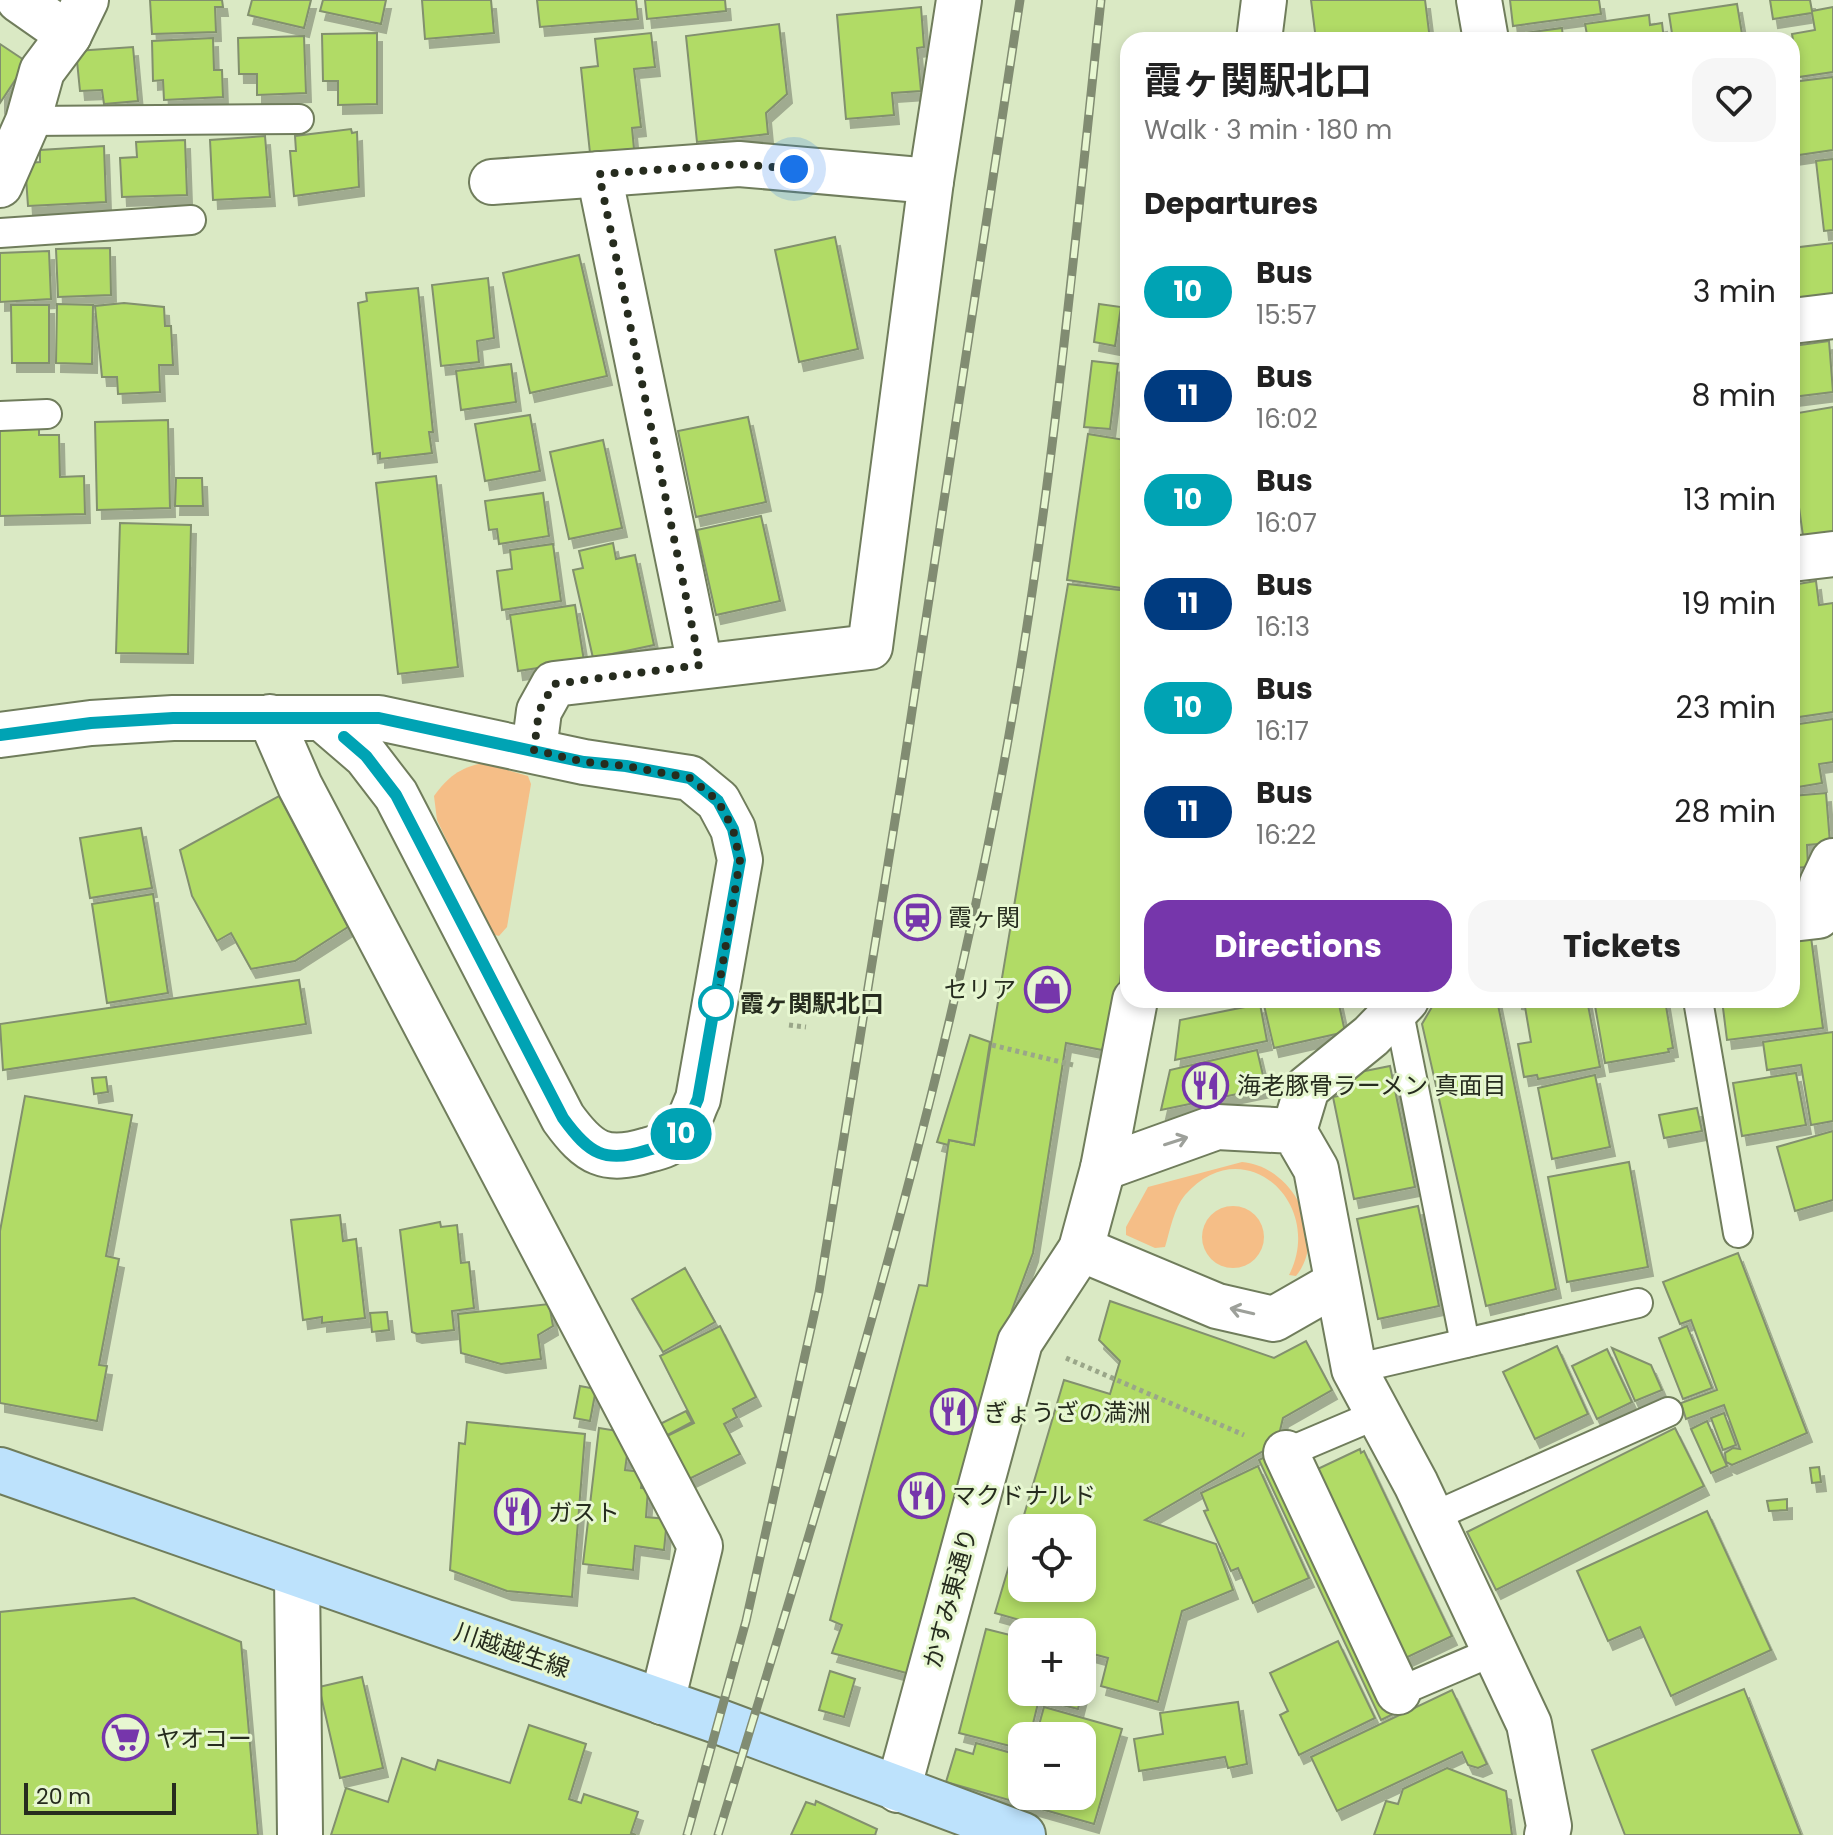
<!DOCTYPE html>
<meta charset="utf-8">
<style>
body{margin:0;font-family:Poppins,"Noto Sans JP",sans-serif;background:#f6f6f6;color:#222;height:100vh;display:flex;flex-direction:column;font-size:30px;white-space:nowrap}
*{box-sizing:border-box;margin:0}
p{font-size:26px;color:#767676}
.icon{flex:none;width:44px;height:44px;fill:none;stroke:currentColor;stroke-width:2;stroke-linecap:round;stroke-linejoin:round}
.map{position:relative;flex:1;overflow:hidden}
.sheet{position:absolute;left:1120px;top:32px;width:680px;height:976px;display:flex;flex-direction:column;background:#fff;border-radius:24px;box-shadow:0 4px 12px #0003}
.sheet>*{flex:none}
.badge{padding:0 16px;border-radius:26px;font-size:28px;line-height:52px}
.controls{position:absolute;left:1008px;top:1514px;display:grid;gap:16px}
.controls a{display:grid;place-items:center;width:88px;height:88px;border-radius:16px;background:#fff;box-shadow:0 4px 12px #0003;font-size:40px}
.scale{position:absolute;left:24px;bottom:20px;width:152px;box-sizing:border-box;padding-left:8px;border:4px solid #262c1e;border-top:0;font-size:22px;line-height:28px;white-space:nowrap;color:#262c1e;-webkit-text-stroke:6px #e7f7d1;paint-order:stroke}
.you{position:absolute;width:40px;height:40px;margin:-20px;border:6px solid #fff;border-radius:50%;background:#1a73e8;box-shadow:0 0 0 12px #1a73e833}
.map>.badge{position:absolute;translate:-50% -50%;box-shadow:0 0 0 4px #fff}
h2{padding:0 24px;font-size:30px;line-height:72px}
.round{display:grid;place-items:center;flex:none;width:84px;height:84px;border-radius:24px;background:#f6f6f6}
.overview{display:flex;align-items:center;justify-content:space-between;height:136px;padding:0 24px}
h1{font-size:38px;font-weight:700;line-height:60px}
.cta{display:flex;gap:16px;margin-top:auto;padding:16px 24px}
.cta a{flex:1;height:92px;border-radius:24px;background:#7636ab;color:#fff;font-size:32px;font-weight:700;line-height:92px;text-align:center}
.cta a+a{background:#f6f6f6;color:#222}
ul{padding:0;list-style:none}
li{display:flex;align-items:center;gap:24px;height:104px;padding:0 24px}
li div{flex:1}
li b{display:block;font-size:30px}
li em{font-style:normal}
li .badge{min-width:88px;font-weight:700;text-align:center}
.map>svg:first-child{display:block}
.green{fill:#f5be87}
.building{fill:#b1db66;stroke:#82906e;stroke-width:2;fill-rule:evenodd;filter:url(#shadow)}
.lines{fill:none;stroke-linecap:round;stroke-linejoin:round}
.service-casing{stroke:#707d5c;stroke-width:32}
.minor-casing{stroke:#707d5c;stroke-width:48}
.secondary-casing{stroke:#707d5c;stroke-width:48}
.path{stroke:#9aa689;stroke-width:5;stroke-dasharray:4 4;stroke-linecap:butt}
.service{stroke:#fff;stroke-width:28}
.minor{stroke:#fff;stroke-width:44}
.secondary{stroke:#bde2fc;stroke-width:44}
.rail-casing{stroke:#818c72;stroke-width:9}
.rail{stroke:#e7f7d1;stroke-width:6;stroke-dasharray:18;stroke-linecap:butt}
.oneway{stroke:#9da09a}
.line-casing{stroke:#fff;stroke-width:18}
.line{stroke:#00a3b4;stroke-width:12}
.walk{stroke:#262c1e;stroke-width:8;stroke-dasharray:0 14.4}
.stop-dot{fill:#fff;stroke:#00a3b4;stroke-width:4}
.labels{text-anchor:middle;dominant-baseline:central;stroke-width:6;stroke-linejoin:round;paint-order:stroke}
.poi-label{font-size:24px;fill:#262c1e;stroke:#e7f7d1;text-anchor:start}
.stop-label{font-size:24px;font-weight:bold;fill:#262c1e;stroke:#e7f7d1;text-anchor:start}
.street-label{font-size:24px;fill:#262c1e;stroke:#e7f7d1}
</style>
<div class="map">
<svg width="1833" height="1835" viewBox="0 0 1833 1835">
<defs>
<filter id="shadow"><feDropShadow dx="5" dy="9" stdDeviation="0" flood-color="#0004"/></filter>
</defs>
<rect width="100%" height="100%" fill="#dae9c4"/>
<g class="green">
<path d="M483,763L528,776L531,784L507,927L499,936L491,934L437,820L434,796C448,777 459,768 483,763Z"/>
<path d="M1242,1162C1293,1166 1329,1236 1296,1276L1289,1275C1326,1203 1243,1128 1185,1195C1174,1208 1170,1230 1165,1247L1155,1248L1126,1235V1227L1148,1187Z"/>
<circle cx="1233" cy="1237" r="31"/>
</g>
<g class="building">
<path d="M150,0H222L223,7H215L216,32L152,34Z"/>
<path d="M252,0H311L304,28L248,15Z"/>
<path d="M323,0H386L381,24L320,11Z"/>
<path d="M422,0H491L494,33L425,39Z"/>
<path d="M537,0H636L638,19L540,27Z"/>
<path d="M645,0H725L726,11L647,19Z"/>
<path d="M1311,0H1425L1430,40H1316Z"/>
<path d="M1510,0H1599L1601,14L1513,26Z"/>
<path d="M1770,0H1810L1812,11L1833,7V72L1799,77L1792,34L1815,30L1812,13L1773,19Z"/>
<path d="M1737,4L1743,40H1673L1669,14Z"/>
<path d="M921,7L924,47L917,48L921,91L892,93L894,115L846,119L837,15Z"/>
<path d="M1649,15L1650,25L1662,23L1664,40H1588L1585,24Z"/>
<path d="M779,24L787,94L766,113L768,134L697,142L686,36Z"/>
<path d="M1562,28L1563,38L1584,35L1585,40H1504V36Z"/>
<path d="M377,33V104L338,105V81H323L322,34Z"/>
<path d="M651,33L655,67L634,69L641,127L632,128L634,149L590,153L581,68L598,66L595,39Z"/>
<path d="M304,36L306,93L257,95V74H239L238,38Z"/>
<path d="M213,38L214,70H222L223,97L164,100L163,80L153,81L152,41Z"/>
<path d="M0,44L27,62L0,103Z"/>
<path d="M133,47L138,101L104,104L102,90L80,91L76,51Z"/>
<path d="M1833,77V150L1792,156V82Z"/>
<path d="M351,129L352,133L357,132L359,187L294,196L290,151H296L295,136Z"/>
<path d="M265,136L270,197L213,200L210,140Z"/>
<path d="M185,140L187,195L122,197L120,158L137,157L136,142Z"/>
<path d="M104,146L106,202L28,206L25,163L40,162V150Z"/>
<path d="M1833,159V230L1824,231L1816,161Z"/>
<path d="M835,237L858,349L799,362L775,250Z"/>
<path d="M1833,243V296L1792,301V248Z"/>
<path d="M110,248L111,295L58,297L56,249Z"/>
<path d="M49,251L51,299L0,302V253Z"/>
<path d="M579,255L607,376L530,393L503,273Z"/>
<path d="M488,278L494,338L477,341L479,362L441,366L432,285Z"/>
<path d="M418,288L433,432H429L432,453L380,459V453L373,454L358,303L367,301L366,293Z"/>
<path d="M124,303L164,307L165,326H171L173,365H159L160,392L118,394L117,377H102L95,306Z"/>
<path d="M57,304L93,305L92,364L56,363Z"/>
<path d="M1099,304L1121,307L1115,346L1094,342Z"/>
<path d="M11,305H49V363H12Z"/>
<path d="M1829,341L1833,392L1792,397L1793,346Z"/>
<path d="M1092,361L1118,364L1110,429L1084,427Z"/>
<path d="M511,364L516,402L461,410L456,371Z"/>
<path d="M1833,407V539L1804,543L1795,479H1792V414Z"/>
<path d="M530,415L540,471L485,481L475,424Z"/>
<path d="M748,417L766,502L696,517L678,431Z"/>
<path d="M168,420L170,508L97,510L95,422Z"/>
<path d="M39,428V435H59L60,477L84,476L85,514L0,516V429Z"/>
<path d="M1088,434L1125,440L1121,469H1128V589L1067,580Z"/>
<path d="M603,440L622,528L569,539L550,452Z"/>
<path d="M436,476L458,667L398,674L376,483Z"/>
<path d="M176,478H202L203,506H175Z"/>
<path d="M543,493L549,536L499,544L497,529L489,530L485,501Z"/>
<path d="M761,516L780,601L716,615L697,530Z"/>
<path d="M120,523L191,525L188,654L116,653Z"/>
<path d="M613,543L616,559L635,555L654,645L593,658L573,570L583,568L579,551Z"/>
<path d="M553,544L561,601L502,610L497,571L512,569L510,550Z"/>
<path d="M1816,581L1819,605L1833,603V712L1792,718V585Z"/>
<path d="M1068,584L1128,591V914L1119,990L1102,1050L1066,1043L1033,1253L1012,1310L910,1674L832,1653L842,1625L830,1620L919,1285L927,1286L949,1140L974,1145Z"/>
<path d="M575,605L584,661L518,671L510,615Z"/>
<path d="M1833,719V762L1819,764L1822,783L1792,788V725Z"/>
<path d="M1826,793L1830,843L1807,845L1808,867L1792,868V796Z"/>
<path d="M279,796L348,927L295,961L251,969L231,933L217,941L192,896L180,850Z"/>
<path d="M141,828L152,888L90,898L80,838Z"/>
<path d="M153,894L168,993L107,1003L92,904Z"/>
<path d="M1811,937L1823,1028L1727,1040L1722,1000H1792V940Z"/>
<path d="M299,980L306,1024L3,1070L0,1024Z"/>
<path d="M1338,1000L1345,1032L1274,1048L1263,1001Z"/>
<path d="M1436,1000H1497L1556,1289L1486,1306L1422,1024Z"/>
<path d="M1516,1000H1587L1600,1067L1538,1079L1537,1075L1524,1077L1518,1044L1531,1042L1524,1001Z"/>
<path d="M1594,1000H1665L1673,1048L1668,1049L1669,1052L1605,1063Z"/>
<path d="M1260,1004L1267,1041L1175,1060L1180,1020Z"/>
<path d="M1833,1032V1121L1811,1125L1801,1065L1767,1070L1763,1042Z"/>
<path d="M970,1035L990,1042L974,1145L949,1140L948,1145L937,1142Z"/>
<path d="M1257,1050L1266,1088L1161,1110L1170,1070Z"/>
<path d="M1390,1066L1415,1187L1354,1199L1333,1097L1349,1094L1345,1075Z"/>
<path d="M1796,1073L1806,1125L1742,1136L1733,1083Z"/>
<path d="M1595,1075L1610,1147L1552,1159L1538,1088Z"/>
<path d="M106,1077L108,1092L94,1094L92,1078Z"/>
<path d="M25,1096L132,1115L106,1256L119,1259L99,1365L107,1366L97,1421L0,1403V1231Z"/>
<path d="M1697,1108L1702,1131L1664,1138L1659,1115Z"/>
<path d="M1833,1131V1200L1795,1211L1777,1147Z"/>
<path d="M1629,1162L1648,1267L1567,1282L1548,1177Z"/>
<path d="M1418,1206L1439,1306L1378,1319L1357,1219Z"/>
<path d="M340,1215L343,1241L356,1239L365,1318L322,1323V1317L303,1320L291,1220Z"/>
<path d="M440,1222L441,1227L457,1225L461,1263L469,1262L474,1308L452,1311L454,1330L417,1334L412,1332L400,1230Z"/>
<path d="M1738,1253L1807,1433L1732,1465L1726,1462L1725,1453L1733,1448L1740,1449L1724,1405L1686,1419L1681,1403L1717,1390L1691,1320L1680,1324L1663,1282Z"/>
<path d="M685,1268L715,1322L663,1352L632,1299Z"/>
<path d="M1110,1301L1274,1358L1306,1341L1332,1390L1283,1418L1277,1443L1145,1520L1216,1544L1233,1590L1182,1611L1158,1702L1101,1686L1108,1658L1082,1651V1632H1062L995,1613L1064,1380L1110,1394L1120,1361L1099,1340ZM1022,1528H1082V1588H1022Z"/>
<path d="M549,1304L553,1326L538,1335L541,1359L501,1364L461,1353L458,1314Z"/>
<path d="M387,1312L389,1330L372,1332L370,1313Z"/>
<path d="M720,1326L756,1397L733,1409L737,1417L724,1424L740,1454L689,1479L667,1436L694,1423L660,1356Z"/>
<path d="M1687,1326L1712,1388L1683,1399L1659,1338Z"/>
<path d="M1557,1346L1588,1414L1535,1439L1503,1372Z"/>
<path d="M1612,1348L1651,1365L1662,1390L1635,1401Z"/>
<path d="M1607,1349L1632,1402L1597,1419L1572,1366Z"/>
<path d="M580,1386L596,1389L590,1421L574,1418Z"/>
<path d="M686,1411L692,1422L662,1438L656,1426Z"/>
<path d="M1724,1413L1736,1445L1723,1450L1711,1418Z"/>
<path d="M1707,1421L1727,1466L1711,1473L1691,1429Z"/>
<path d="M467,1422L585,1434L572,1597L507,1591L450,1570L459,1443L465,1444Z"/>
<path d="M599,1428L618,1431V1439L629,1440L625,1470L643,1472L641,1488L648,1489L646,1517L667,1519L664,1550L635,1546L633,1570L583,1564Z"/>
<path d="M1675,1428L1704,1486L1496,1590L1467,1532Z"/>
<path d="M1289,1445L1412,1705L1381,1720L1259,1460Z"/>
<path d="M1360,1449L1361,1453L1364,1451L1452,1636L1397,1662L1307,1474Z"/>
<path d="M1258,1466L1309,1578L1253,1603L1238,1568L1231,1571L1204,1511L1208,1510L1201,1493Z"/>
<path d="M1819,1467L1821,1482L1812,1483L1810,1468Z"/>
<path d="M1787,1499V1510L1769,1511L1767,1501Z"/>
<path d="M1707,1511L1771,1650L1671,1696L1640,1627L1608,1641L1577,1571Z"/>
<path d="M134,1598L241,1642L258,1835H0V1612Z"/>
<path d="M986,1629L1022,1638V1692H1082V1664L1089,1666L1078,1709L1039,1699L1030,1736H1022V1749L959,1733Z"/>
<path d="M1338,1641L1375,1718L1299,1755L1280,1715L1288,1711L1270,1673Z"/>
<path d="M830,1671L855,1679L844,1717L819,1710Z"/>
<path d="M362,1677L383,1768L340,1778L319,1687Z"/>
<path d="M1744,1689L1801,1835H1625L1592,1750Z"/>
<path d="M1452,1690L1487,1764L1478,1768L1468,1765L1462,1752L1337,1811L1311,1757Z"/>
<path d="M1238,1702L1247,1764L1228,1768L1225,1757L1139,1771L1134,1739L1163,1734L1160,1713Z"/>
<path d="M1044,1707L1122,1729L1094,1824L946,1782L956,1749L973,1754L976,1743L1022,1756V1796H1082V1736H1036Z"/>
<path d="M529,1725L586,1744L569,1799L581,1803L584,1794L638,1812L631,1833L636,1835H331L346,1788L388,1802L402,1758L435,1770L438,1760L510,1783Z"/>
<path d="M1447,1768L1506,1791L1512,1835H1374L1386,1801L1398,1804L1403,1789Z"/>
<path d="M816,1801L877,1829L875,1835H791L806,1802L815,1805Z"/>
</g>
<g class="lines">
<defs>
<g id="service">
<path d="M28,121L299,119"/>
<path d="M0,233L191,220"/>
<path d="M0,416L47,414"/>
<path d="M1698,1000L1738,1233"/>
<path d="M1398,1008L1465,1343"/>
<path d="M1354,1369L1638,1303"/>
<path d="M1286,1453L1378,1414"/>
<path d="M1432,1517L1668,1412"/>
<path d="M1398,1692L1494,1651"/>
</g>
<g id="minor">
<path d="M19,0L69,35"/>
<path d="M1479,0L1486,40"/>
<path d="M1259,40L1264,0"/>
<path d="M599,174L700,665"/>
<path d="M492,182L739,164L931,181"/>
<path d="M0,185L28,121L42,71L69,35L86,0"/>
<path d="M1792,321L1833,316"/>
<path d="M1792,559L1833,554"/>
<path d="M270,717L300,786L700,1546L662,1702"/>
<path d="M0,735L91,723L173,718H379L584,762L690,778L718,801L733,829L740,860L698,1099C693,1109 689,1124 682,1133C673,1143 660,1147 648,1150C605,1163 589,1154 563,1118L396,795L366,756L323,719"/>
<path d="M534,750L539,711L554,684L870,647L931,181L959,0"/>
<path d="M1792,919L1818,916L1822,884L1833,861"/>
<path d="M1294,1131L1307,1088L1371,1036L1406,1000"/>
<path d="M1103,1168L1217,1127L1294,1131L1316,1169L1354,1369L1416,1484L1529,1724L1549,1826L1547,1835"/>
<path d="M1081,1249L1217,1306L1274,1319L1337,1283"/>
<path d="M1286,1453L1398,1692"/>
<path d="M297,1576L300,1835"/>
<path d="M898,1790L1020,1342L1081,1249L1103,1168L1135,1000"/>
</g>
<path id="secondary" d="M0,1470L720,1722L1023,1835"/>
</defs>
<use href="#service" class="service-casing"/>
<use href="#minor" class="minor-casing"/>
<use href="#secondary" class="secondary-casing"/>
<g class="path">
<path d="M789,1025L806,1027"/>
<path d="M992,1045L1073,1065"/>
<path d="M1066,1358L1244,1435"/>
</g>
<use href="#service" class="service"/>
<use href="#minor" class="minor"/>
<use href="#secondary" class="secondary"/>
<defs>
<g id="rail">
<path d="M687,1835L746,1621L819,1292L902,777L1020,0"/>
<path d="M718,1835C821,1497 929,1152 996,805C1048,539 1072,269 1101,0"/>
</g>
</defs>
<use href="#rail" class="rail-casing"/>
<use href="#rail" class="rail"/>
</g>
<defs><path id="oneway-shaft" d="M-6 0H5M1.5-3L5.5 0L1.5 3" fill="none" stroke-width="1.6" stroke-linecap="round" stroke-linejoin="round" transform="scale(2)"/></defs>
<g class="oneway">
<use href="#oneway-shaft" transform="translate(1176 1141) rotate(-18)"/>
<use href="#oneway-shaft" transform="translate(1242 1311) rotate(-167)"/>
</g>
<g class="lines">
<defs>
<path id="line" d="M0,735L91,723L173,718H379L584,762L626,766L690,778L718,801L733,829L740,860L698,1099C693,1109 689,1125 682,1133C673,1143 660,1147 648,1150C605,1164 589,1154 563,1118L396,795L366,756L344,737"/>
</defs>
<use href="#line" class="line-casing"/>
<use href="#line" class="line"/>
<path class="walk" d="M716,1003L715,1010L740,860L733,829L718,801L690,778L626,766L584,762L534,750L539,711L554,684L700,665L599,174L739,164L794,169"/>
</g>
<defs>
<symbol id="station-ring" viewBox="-11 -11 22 22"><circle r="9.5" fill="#e7f7d1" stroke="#7636ab" stroke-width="1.5"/><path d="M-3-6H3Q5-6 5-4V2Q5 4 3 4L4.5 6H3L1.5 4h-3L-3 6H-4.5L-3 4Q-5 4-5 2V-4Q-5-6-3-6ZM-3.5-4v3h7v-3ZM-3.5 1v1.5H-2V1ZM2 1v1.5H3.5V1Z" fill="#7636ab"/></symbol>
<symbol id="shop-ring" viewBox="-11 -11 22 22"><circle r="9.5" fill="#e7f7d1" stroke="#7636ab" stroke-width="1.5"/><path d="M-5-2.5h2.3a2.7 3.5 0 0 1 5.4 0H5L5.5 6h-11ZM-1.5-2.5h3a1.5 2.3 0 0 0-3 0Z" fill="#7636ab"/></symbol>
<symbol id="restaurant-ring" viewBox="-11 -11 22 22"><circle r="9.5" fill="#e7f7d1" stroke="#7636ab" stroke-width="1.5"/><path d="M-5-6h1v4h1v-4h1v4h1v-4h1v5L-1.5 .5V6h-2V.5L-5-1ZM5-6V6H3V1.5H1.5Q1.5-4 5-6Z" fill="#7636ab"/></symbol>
<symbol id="supermarket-ring" viewBox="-11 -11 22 22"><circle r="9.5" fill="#e7f7d1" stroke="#7636ab" stroke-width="1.5"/><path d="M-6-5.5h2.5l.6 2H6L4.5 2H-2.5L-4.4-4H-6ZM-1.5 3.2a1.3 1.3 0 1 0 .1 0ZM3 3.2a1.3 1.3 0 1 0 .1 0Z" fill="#7636ab"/></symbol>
</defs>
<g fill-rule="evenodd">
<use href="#station-ring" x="892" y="892" width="51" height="51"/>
<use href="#shop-ring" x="1022" y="964" width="51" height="51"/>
<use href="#restaurant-ring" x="1180" y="1060" width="51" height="51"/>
<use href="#restaurant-ring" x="928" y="1386" width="51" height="51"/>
<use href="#restaurant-ring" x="896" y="1470" width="51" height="51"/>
<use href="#restaurant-ring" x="492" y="1486" width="51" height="51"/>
<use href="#supermarket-ring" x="100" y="1712" width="51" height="51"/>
</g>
<circle class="stop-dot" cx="716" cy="1003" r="16"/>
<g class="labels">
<g class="poi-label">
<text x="948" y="917">霞ヶ関</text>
<text x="1016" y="989" text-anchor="end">セリア</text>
<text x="1237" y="1085">海老豚骨ラーメン 真面目</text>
<text x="984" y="1412">ぎょうざの満洲</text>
<text x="952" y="1495">マクドナルド</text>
<text x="548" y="1512">ガスト</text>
<text x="156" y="1738">ヤオコー</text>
</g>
<g class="stop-label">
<text x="740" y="1003">霞ヶ関駅北口</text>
</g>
<g class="street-label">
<text transform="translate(950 1598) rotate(-75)">かすみ東通り</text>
<text transform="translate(512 1650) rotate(19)">川越越生線</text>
</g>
</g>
</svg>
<div class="controls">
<a><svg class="icon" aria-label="locate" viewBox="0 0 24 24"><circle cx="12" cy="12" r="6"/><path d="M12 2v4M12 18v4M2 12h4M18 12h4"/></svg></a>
<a>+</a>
<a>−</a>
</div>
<div class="scale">20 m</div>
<div class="you" style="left:794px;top:169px"></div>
<b class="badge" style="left:681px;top:1134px;background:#00a3b4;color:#fff">10</b>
<section class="sheet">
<div class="overview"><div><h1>霞ヶ関駅北口</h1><p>Walk · 3 min · 180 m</p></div><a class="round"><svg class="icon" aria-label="heart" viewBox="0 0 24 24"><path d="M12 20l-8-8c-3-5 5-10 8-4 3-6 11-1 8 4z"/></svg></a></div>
<h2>Departures</h2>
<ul>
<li><span class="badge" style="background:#00a3b4;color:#fff">10</span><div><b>Bus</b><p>15:57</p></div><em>3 min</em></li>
<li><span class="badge" style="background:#003b80;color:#fff">11</span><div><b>Bus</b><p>16:02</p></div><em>8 min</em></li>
<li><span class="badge" style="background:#00a3b4;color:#fff">10</span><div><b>Bus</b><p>16:07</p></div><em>13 min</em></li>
<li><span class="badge" style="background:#003b80;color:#fff">11</span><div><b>Bus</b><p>16:13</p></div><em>19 min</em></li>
<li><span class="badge" style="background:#00a3b4;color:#fff">10</span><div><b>Bus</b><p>16:17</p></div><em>23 min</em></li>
<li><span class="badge" style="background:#003b80;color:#fff">11</span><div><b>Bus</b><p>16:22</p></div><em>28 min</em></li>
</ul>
<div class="cta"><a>Directions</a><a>Tickets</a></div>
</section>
</div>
